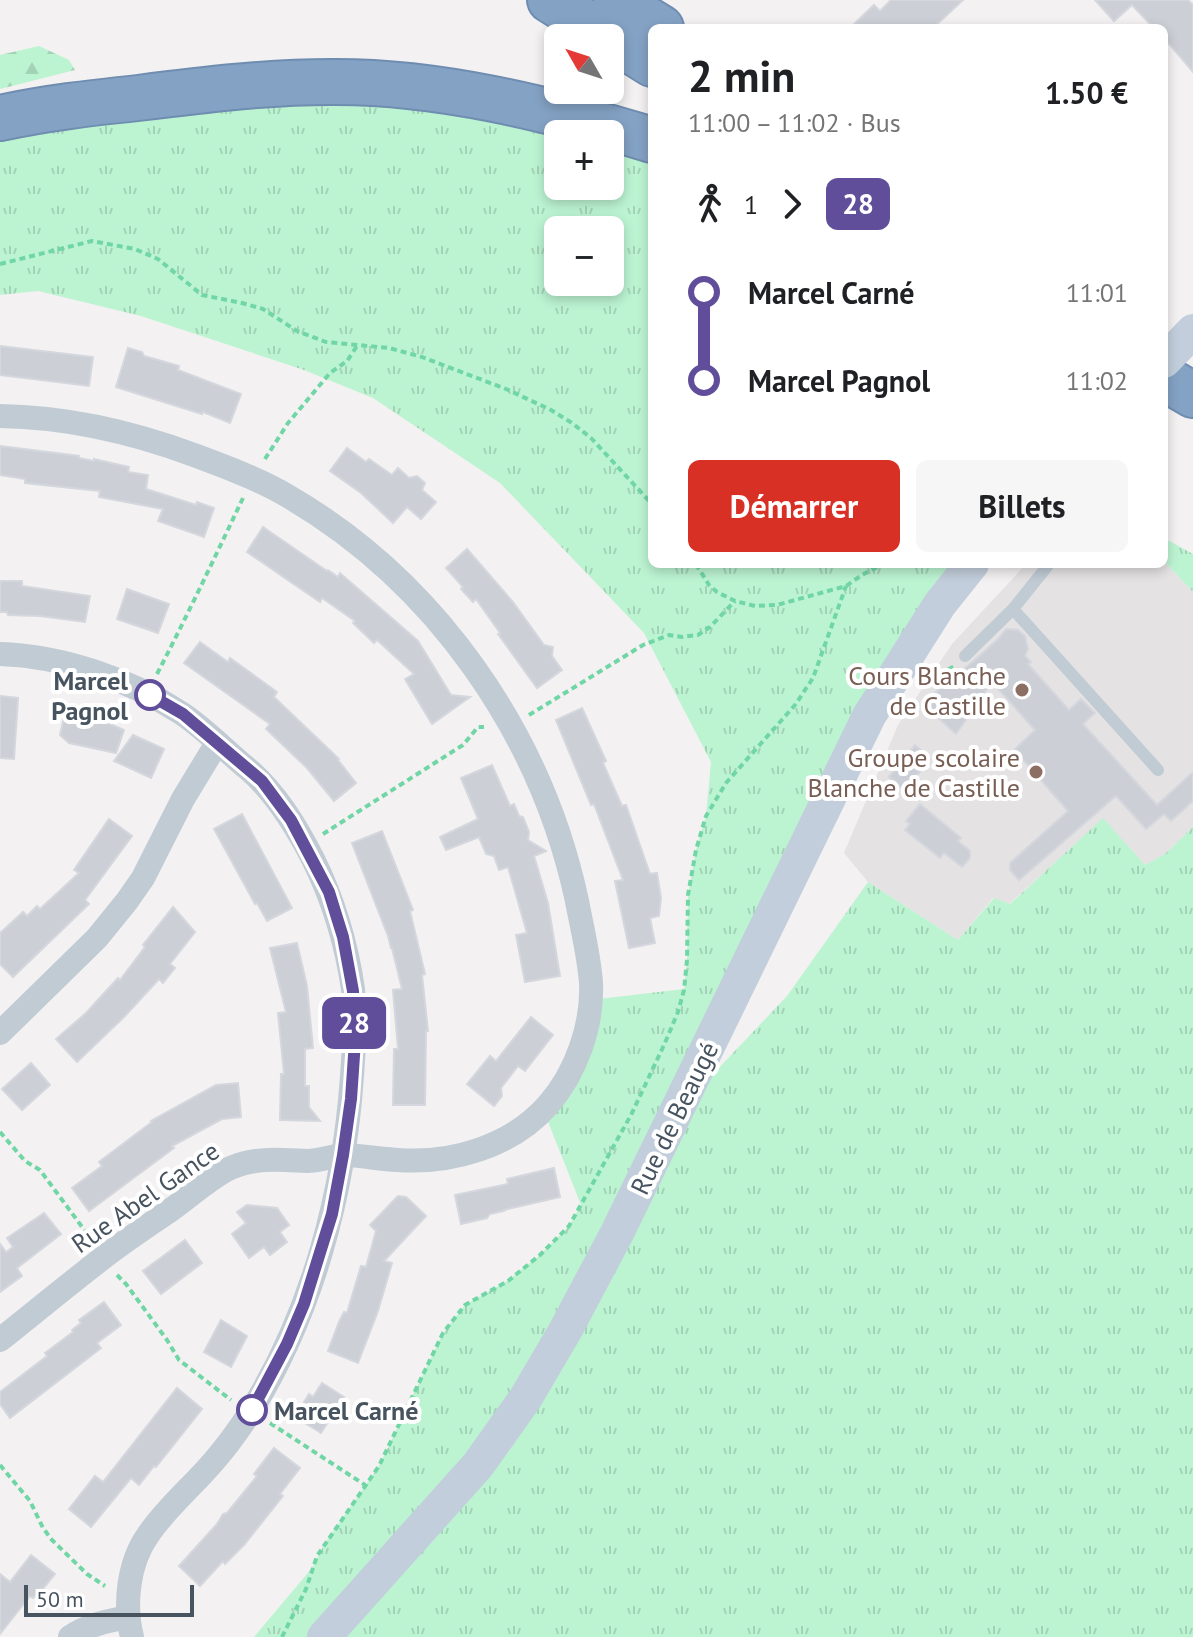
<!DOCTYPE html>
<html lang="fr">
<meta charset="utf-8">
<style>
body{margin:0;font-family:"PT Sans",sans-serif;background:#f6f6f6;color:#202124;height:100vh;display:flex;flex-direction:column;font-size:30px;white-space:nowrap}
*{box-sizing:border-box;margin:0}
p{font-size:26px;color:#757577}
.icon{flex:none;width:44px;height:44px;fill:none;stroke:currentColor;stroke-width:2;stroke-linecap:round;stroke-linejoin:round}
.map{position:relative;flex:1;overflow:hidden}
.details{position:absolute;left:648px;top:24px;width:520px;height:544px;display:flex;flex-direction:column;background:#fff;border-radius:12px;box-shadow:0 4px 12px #0003}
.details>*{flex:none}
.badge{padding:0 16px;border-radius:12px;font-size:28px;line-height:52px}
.needle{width:52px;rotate:309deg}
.buttons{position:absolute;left:544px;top:24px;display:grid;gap:16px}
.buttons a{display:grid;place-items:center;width:80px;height:80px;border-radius:12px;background:#fff;box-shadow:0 4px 12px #0003;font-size:40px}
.scale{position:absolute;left:24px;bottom:20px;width:170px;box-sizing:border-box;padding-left:8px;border:4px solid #475460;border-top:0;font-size:22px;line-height:28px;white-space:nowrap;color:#475460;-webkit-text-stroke:6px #fff;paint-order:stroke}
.map>.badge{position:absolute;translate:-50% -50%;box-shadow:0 0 0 4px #fff}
.legs{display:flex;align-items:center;gap:12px;height:88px;padding:0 40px;font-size:26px}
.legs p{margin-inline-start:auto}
.overview{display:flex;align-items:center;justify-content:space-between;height:136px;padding:0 40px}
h1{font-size:44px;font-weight:800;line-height:60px}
.primary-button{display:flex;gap:16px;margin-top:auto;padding:16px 40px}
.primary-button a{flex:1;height:92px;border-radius:12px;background:#d93025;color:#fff;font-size:32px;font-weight:800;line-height:92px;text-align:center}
.primary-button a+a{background:#f6f6f6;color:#202124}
ul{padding:0 40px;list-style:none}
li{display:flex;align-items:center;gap:28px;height:88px;font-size:30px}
li i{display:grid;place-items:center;width:12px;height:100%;margin:0 10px;background:currentColor}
li i::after{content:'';width:20px;height:20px;margin:-10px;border:6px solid;border-radius:50%;background:#fff}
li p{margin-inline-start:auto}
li:first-child i{background:linear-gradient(#0000 50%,currentColor 0)}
li:last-child i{background:linear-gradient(currentColor 50%,#0000 0)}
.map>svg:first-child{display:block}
.education{fill:#e4e2e3}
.grass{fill:url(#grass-tufts);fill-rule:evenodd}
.forest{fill:url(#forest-firs)}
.building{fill:#ccd0d6;stroke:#d4d7dd;stroke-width:2}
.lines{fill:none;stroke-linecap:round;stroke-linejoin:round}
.highway-casing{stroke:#6f8db0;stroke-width:48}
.path{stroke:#70d6a5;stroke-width:4;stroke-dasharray:6 4;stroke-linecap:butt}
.lane{stroke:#c0cbd4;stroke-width:12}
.street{stroke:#c0cbd4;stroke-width:24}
.secondary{stroke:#c2cedb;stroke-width:34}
.highway{stroke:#84a2c4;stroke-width:44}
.secondary-bridge{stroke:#c2cedb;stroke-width:34}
.line-1-casing{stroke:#fff;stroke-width:18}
.line-1{stroke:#614e9b;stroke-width:12}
.education-dot{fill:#8d6e63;stroke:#fff;stroke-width:3}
.stop-1-dot{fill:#fff;stroke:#614e9b;stroke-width:4}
.labels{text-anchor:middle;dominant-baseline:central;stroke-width:8;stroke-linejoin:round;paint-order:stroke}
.education-label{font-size:26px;fill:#785e54;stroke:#fff;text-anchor:end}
.stop-label{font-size:26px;font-weight:bold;fill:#475460;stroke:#fff;text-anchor:end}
.street-label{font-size:26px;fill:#475460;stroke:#fff}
</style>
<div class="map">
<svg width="1193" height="1637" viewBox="0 0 1193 1637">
<defs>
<pattern id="grass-tufts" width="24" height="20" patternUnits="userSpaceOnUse" patternTransform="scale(2)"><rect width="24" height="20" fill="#bcf4d2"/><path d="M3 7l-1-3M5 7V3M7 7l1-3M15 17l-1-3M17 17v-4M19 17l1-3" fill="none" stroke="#a3d3b7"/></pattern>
<pattern id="forest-firs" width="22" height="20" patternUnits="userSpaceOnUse" patternTransform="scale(2)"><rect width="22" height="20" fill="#bcf4d2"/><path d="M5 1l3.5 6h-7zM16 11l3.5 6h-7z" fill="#a3d3b7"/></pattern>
</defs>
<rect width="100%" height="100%" fill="#f3f1f1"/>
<path class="education" d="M1164,561L1193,592V827L1165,854L1145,865L1103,819L1009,904L993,898L958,940L868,882L844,853L898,725L952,644L1026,564H1164Z"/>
<g class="grass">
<path d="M256,101L400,103L558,134V186H610V145L652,159V564H972L940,604L680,1109L787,996L868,882L958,940L994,898L1010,904L1103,818L1145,865L1165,854L1193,827V1637H254L312,1568L325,1543L379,1466L443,1333L465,1305L507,1281L540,1255L569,1226L581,1205L543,1109L590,1000L684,989L687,960L688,895L696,850L706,816L711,762L644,633L500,483L373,398L304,370L141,316L38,291L0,295V140L176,109ZM558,230H610V282H558Z"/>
<path d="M1164,538L1193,554V592L1164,561Z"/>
</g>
<path class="forest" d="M39,46L69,60L75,70L0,89V55Z"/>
<g class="building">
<path d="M891,0H963L933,28H850L874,5L880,11Z"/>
<path d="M1095,0H1188L1193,5V72L1164,38V28H1154L1132,5L1114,21Z"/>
<path d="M0,346L93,357L89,386L0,375Z"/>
<path d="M128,348L142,352L144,356L179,366L178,370L241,394L230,423L203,412L202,414L116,387Z"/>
<path d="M0,446L79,456V458L94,461V459L129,467L128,472L148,475L146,489L196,505L197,502L214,508L204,537L158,521L163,509L99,497L100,491L25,483V479L0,475Z"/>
<path d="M347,448L366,462L369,459L392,475L398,468L409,478L417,476L425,483L422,490L436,502L421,519L407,507L393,523L361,493L330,471Z"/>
<path d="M263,527L327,571L328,570L338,577L340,573L418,641L451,695L470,697L432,724L405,679L414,674L377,640L374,643L353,623L355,621L322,598L320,602L247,552Z"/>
<path d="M467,549L513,602L544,645L553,647L552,656L562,670L537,688L498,634L500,633L476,599L473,602L461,589L463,587L446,568Z"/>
<path d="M0,581H22V586L90,596L85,622L40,616L8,615L7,612H0Z"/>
<path d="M127,589L169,604L158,633L117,619Z"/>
<path d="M1006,629L1018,630L1025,636L1028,649L1025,656L1031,662L1028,664L1069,710L1081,699L1095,713L1083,724L1157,805L1193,772V801L1171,821L1164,814L1146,829L1116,796L1019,880L1010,870V863L1068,811L1026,763L1012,752L1035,730L992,682L956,734L924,705L949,678L951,680L978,657L998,639Z"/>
<path d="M200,642L228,662L230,658L277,692L274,697L339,759L338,760L356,783L334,801L307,768L266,729L270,724L184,663Z"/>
<path d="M0,696L18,698L14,759L0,758Z"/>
<path d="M582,708L606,761L603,763L622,806L626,805L650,874L657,873L661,898L659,916L650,918L655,943L629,948L615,881L623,880L594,804L591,805L556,720Z"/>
<path d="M65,713L101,720L124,730L116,753L69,743L60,735Z"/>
<path d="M133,735L164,749L151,778L114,761Z"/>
<path d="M915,745L931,759L904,790L889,777Z"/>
<path d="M492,765L510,806L514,804L519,816L523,817L529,832L528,840L546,851L534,856L548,903L560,976L525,982L516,935L527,933L508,867L499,870L494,856L486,854L479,837L446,850L440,837L478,819L461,778Z"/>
<path d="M920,804L961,838L958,841L970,851V858L962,867L944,853L940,858L905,830L910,824L906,821Z"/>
<path d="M242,814L292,908L267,921L257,903L255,904L214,829Z"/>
<path d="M109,819L132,836L85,900L89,904L13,977L0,964V933L23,912L27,916L37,906L40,909L79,873L74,870Z"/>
<path d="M382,831L413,910L410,911L425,974L422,975L428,1031H426L425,1105H393L394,1049H398L393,990L402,989L392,948H391L388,936L352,843Z"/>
<path d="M173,907L195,932L170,964L175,968L163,983L159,979L124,1017L77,1062L56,1039L86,1013L118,978L120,980L145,947L143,945Z"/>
<path d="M297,943L307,986L313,1048L305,1049V1086H309V1107L320,1121L280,1120L281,1074H284L278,1013L286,1012L270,948Z"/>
<path d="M531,1017L553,1035L525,1071L518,1066L501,1088L502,1096L494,1106L467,1084L490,1056L496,1061Z"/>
<path d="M31,1063L50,1085L22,1110L2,1089Z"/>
<path d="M238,1083L241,1117L222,1119L172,1146L174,1148L89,1211L72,1188L102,1166L99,1162L152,1122L151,1121L216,1085Z"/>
<path d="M554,1168L560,1197L504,1210V1211L490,1214L487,1218L461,1224L455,1195L508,1184L507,1179Z"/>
<path d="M398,1196L406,1197L426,1216L384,1261L392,1263L378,1311L358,1363L328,1351L339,1322L344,1312L347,1313L361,1266L366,1267L376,1231L370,1225Z"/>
<path d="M247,1205L277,1208L289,1225L280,1232L287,1242L270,1255L264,1247L249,1258L232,1234L246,1223L237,1212Z"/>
<path d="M44,1213L61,1234L17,1268L22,1276L0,1292V1244L6,1252L13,1247L7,1238Z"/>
<path d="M185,1240L202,1263L161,1294L143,1271Z"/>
<path d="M104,1302L121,1325L97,1343L101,1348L10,1418L0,1404V1392L47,1356L45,1353L73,1332L72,1330L81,1323L79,1320Z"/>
<path d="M221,1320L247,1336L231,1367L204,1352Z"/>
<path d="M322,1383L344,1397L321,1433L295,1417L309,1394L313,1397Z"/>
<path d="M177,1388L202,1409L156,1467L154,1466L139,1485L131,1478L91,1527L69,1509L95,1476L103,1482Z"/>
<path d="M274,1448L300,1468L280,1494L283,1496L244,1545L225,1564L223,1561L200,1586L179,1566L217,1524L223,1514L227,1513L257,1476L254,1474Z"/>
<path d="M31,1555L55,1574L42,1590L41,1589L33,1598L30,1596L0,1634V1574L10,1582Z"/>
</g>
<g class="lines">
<defs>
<g id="highway">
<path d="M550,0L652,64"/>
<path d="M616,0L661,28"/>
<path d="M0,118C46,108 91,103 138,98C202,90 266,82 331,82C438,81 550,109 652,140"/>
<path d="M1164,378L1193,395"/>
</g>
</defs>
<use href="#highway" class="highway-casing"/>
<g class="path">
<path d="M0,264L92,241L135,249L158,259L202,295L242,303L263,309L297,331L326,342L389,348L422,357L506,389L551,410L572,423L591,438L652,504"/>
<path d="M265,459L288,423L330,373L347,361L357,346"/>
<path d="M696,564L709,585L717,592L735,601L755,606L777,605L846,586L862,575L883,564"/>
<path d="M929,673L939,674L955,666"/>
<path d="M157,674C187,616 215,557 243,498"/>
<path d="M529,715L643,645L669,635L682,637L698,635L710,627L735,601"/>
<path d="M323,834L463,745L478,727H484"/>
<path d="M0,1132L25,1161L40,1170L91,1239"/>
<path d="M117,1275L126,1284L167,1340L179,1360L231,1400"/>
<path d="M270,1423L365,1485"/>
<path d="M0,1465L30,1501L43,1528L52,1540L87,1574L105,1586"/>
<path d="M282,1637L306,1589L317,1556L379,1466L443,1333L465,1305L508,1281L540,1255L569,1226L631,1115L664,1045L678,1012L684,990L687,960L688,895L696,850L706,816L726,783L795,705L813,678L846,586"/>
</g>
<g class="lane">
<path d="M1013,609L1158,770"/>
<path d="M965,656L1013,609L1049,564"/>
</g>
<g class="street">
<path d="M0,416C66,417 132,432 194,455C223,466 259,479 286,495C435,581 541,733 577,901C582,928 589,955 591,983C593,1025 576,1073 548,1105C511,1147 451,1164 397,1160C380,1159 364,1156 347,1155C334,1155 320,1161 307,1161C282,1160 257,1157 233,1167C216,1173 188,1198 172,1209C149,1225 126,1240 104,1257C69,1284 35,1312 0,1340"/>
<path d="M0,654C62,656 129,679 181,713C203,727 227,752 248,769C276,793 296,826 313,859C334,901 346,941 353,989C356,1017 354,1047 352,1076C344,1192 313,1311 251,1411C240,1428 227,1446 214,1461C193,1486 166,1508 148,1535C128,1563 124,1605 132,1637"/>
<path d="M0,1033L97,938L127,901L143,878L183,799L217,743"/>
<path d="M70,1637C88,1625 107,1621 128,1617"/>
</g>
<path class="secondary" d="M324,1637L478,1465L525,1399L565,1331L617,1233L869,716L940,604L972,564"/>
<use href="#highway" class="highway"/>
<path class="secondary-bridge" d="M1164,361L1193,331"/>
</g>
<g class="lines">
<defs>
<path id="line-1" d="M150,695L183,714L262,781L291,820L329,892L343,937L353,991L355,1041L351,1099L343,1155L332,1214L304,1304L287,1344L252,1410"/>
</defs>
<use href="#line-1" class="line-1-casing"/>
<use href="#line-1" class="line-1"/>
</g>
<g class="education-dot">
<circle cx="1022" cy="690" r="8"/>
<circle cx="1036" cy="772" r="8"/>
</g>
<g class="stop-1-dot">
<circle cx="150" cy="695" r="14"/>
<circle cx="252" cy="1410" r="14"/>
</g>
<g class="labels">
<g class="education-label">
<text x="1006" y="675">Cours Blanche<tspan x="1006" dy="30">de Castille</tspan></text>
<text x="1020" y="757">Groupe scolaire<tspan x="1020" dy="30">Blanche de Castille</tspan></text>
</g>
<g class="stop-label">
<text x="128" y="680">Marcel<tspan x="128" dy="30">Pagnol</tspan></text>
<text x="274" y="1410" text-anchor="start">Marcel Carné</text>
</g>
<g class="street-label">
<text transform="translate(674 1118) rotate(-64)">Rue de Beaugé</text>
<text transform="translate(145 1197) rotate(-35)">Rue Abel Gance</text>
</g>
</g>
</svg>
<div class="buttons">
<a><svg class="needle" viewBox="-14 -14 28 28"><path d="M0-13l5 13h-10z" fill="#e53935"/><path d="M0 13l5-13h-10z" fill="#757577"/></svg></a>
<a>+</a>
<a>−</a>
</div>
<div class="scale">50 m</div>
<b class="badge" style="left:354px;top:1023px;background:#614e9b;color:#fff">28</b>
<section class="details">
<div class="overview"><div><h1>2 min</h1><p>11:00 – 11:02 · Bus</p></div><b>1.50 €</b></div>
<div class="legs"><svg class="icon" aria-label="walk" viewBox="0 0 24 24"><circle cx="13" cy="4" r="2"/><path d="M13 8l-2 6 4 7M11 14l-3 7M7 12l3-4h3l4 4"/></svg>1<svg class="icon" aria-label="forward" viewBox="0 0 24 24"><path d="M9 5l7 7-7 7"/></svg><b class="badge" style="background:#614e9b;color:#fff">28</b></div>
<ul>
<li><i style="color:#614e9b"></i><b>Marcel Carné</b><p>11:01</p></li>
<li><i style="color:#614e9b"></i><b>Marcel Pagnol</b><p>11:02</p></li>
</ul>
<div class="primary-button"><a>Démarrer</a><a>Billets</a></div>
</section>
</div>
